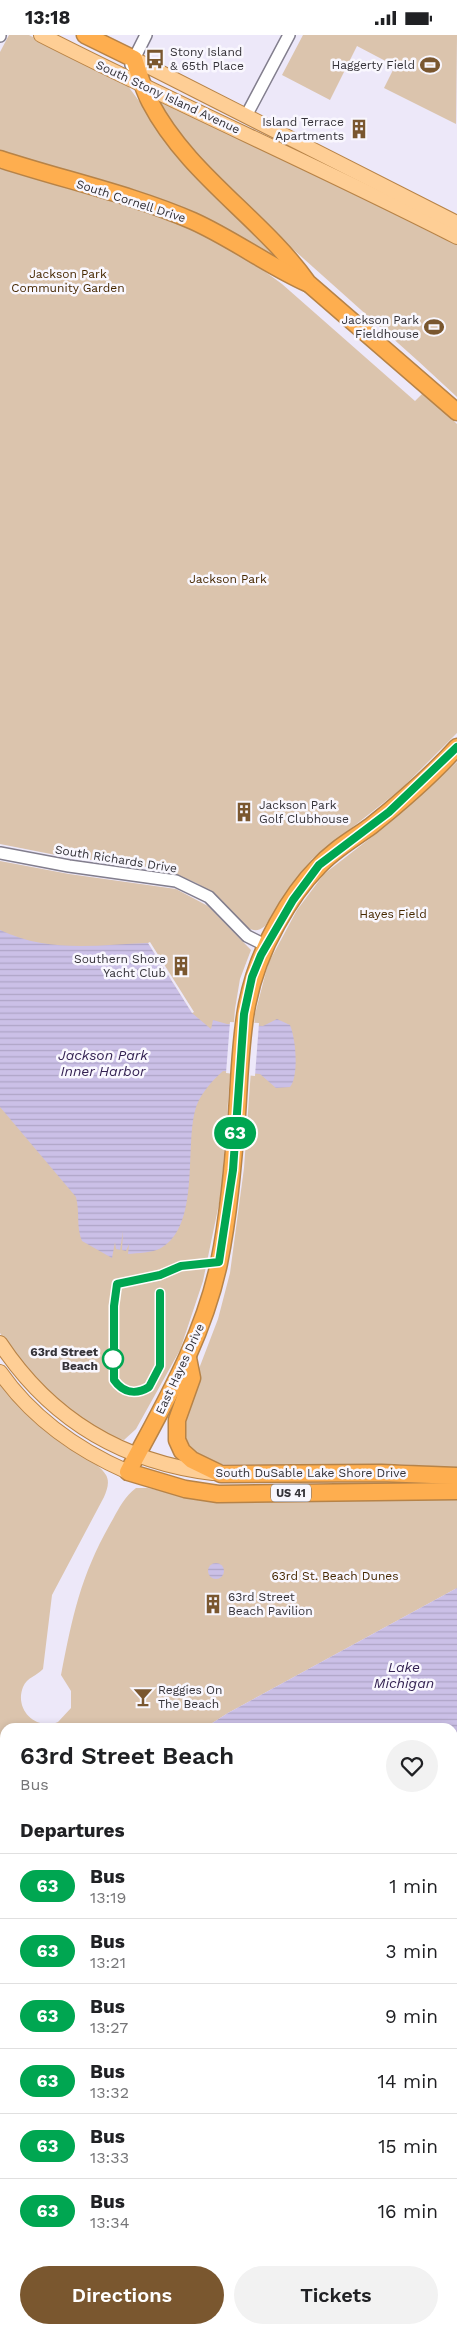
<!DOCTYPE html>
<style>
body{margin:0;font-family:"Work Sans",sans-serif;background:#f2f2f2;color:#202124;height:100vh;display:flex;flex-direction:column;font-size:19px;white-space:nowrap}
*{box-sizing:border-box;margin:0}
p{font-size:16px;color:#757577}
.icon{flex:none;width:28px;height:28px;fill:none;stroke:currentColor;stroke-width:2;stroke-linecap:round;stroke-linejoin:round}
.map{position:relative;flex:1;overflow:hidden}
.drawer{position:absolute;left:0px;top:1688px;width:458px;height:611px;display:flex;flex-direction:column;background:#fff;border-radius:15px 15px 0 0;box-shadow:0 2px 8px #0003}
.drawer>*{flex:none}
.badge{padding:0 10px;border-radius:16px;font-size:18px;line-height:32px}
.map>.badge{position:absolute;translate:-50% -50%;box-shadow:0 0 0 2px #fff}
h2{padding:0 20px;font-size:19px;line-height:45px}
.round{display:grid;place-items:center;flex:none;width:52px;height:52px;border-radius:26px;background:#f2f2f2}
.summary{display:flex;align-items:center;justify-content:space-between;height:85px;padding:0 20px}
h1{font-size:24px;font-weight:600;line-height:38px}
.action{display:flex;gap:10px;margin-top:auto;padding:10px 20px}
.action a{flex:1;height:58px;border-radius:30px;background:#7a572f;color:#fff;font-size:20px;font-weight:600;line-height:58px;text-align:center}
.action a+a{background:#f2f2f2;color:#202124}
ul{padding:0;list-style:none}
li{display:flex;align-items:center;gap:15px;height:65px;padding:0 20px;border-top:1px solid #e0e0e0}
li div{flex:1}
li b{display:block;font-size:19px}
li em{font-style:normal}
li .badge{min-width:55px;font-weight:700;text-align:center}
.status{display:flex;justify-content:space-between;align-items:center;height:35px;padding:0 25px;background:#fff;direction:ltr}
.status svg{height:14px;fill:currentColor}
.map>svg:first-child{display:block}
.green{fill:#dbc4ad}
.water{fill:url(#water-rules)}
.pier{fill:#ede8f9}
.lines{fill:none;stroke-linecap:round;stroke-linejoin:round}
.minor-casing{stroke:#827e8d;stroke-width:14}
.major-casing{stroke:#b78347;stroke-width:16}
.highway-casing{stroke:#b78347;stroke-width:19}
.minor{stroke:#fff;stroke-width:11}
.major{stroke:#fece95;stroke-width:14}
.highway{stroke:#feae4f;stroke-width:16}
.line-casing{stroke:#fff;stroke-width:11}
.line{stroke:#00a651;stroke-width:8}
.stop-dot{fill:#fff;stroke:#00a651;stroke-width:2.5}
.labels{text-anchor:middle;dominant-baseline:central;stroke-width:5;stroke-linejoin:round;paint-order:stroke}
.shield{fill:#f9f7fe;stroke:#6f6d73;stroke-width:1}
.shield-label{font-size:11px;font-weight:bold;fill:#343238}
.poi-label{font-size:12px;fill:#343238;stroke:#f9f7fe;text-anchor:start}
.street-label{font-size:12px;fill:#343238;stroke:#f9f7fe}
.park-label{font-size:12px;fill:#462800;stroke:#f9f7fe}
.stop-label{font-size:12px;font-weight:bold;fill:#343238;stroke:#f9f7fe;text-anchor:end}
.water-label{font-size:14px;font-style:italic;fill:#342252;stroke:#f9f7fe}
</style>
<div class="status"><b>13:18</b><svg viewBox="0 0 49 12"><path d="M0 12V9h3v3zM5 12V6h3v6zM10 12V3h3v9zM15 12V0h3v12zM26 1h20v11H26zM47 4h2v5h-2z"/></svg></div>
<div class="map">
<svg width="457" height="2298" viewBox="0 0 457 2298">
<defs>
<pattern id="water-rules" width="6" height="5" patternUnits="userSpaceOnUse" patternTransform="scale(1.25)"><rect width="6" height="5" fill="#cbc0e7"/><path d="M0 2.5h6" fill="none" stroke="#afa5c7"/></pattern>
</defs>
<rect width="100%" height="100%" fill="#ede8f9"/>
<g class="green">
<path d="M9,0H29L128,51L147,77L221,166L288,231L124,154L0,115V17Z"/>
<path d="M303,0H457L456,89L384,53L395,31L357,11L330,65L282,40Z"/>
<path d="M158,65L378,166L383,173L442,203L447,201L457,206V362C407,315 355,270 304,224C251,177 194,126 158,65Z"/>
<path d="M0,131L159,181L203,199L248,224L282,249L415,366L424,357L457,389V698L401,754L312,824L290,851L265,891C247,907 230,872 217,862C208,855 198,848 187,844C177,841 162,841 154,833L61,821L0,809Z"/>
<path d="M457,727V1433L399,1429H219L206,1427L181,1406L187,1365L218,1284L230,1238L244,1133L255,979L268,929L297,875L324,839L386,791Z"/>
<path d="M0,826L69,839L176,854L208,871L251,915L240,944L235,974L221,1159L203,1246L180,1315L136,1394L124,1405L110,1402L58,1368L14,1319L0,1298Z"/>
<path d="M0,1349C18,1371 39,1391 61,1408C74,1418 98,1426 106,1440C110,1447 107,1455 104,1462L52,1560L43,1634C37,1641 27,1642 23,1652C14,1675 36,1696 58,1687L71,1673V1656L61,1640C73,1579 81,1539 113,1484C119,1473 125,1461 136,1453H148L197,1464L457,1463V1553L228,1678L206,1692H5V1835L0,1838Z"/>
</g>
<g class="water">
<path d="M0,895C48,918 96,910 148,908L192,978L211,994L213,985L227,989L263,991L277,984L290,990C296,1004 299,1041 290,1052L276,1053L260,1039L223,1036C212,1046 198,1061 195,1076C185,1113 200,1191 161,1213C152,1218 138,1218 128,1219L129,1209L126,1216L122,1215L123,1196L120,1215L116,1214L115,1207L112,1223L82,1206C76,1192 80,1178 76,1162L0,1072Z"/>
<circle cx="216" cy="1536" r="8"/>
<path d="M457,1553V2298H205L199,2294H452V1692H206L228,1678Z"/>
<path d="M5,1835V2138L0,2134V1838Z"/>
<path d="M0,2149L5,2153V2294H180L185,2298H0Z"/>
</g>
<g class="pier">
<path d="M150,907L194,977L192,978L148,908Z"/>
<path d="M230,987L259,988L255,1041L226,1038Z"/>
</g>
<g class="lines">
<defs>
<g id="minor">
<path d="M0,1V0"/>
<path d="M131,30L146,0"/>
<path d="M246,81L289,0"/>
<path d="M0,818L69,831L176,846L209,862L247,901L265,910"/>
</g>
<g id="major">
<path d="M41,0C178,70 320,132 457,202"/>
<path d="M134,24L457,188"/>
<path d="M0,1308C51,1385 122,1427 213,1438"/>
<path d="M0,1337C32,1383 78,1415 128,1437"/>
</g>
<g id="highway">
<path d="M85,0L134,24C139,38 143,54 150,67C188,140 262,183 308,248L457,377"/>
<path d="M0,124C64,145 131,159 193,186C233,204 267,230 307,248"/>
<path d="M457,712C431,741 401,767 371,791C353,804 333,815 318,832C302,848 288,869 277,889C240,955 242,1006 237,1079C233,1128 229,1179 219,1228C203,1304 164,1369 128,1437L185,1454L218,1459L457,1456"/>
<path d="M188,1323L192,1343L177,1385V1405L182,1416L192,1425L221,1439L381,1438L457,1441"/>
</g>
</defs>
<use href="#minor" class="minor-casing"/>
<use href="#major" class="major-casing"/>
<use href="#highway" class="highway-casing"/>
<use href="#minor" class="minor"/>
<use href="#major" class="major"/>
<use href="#highway" class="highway"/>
</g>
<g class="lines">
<defs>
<path id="line" d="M160,1258V1331L149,1352C136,1360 123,1358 114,1345V1271L117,1249L160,1240L181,1231L219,1227L233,1135L244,979L252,942L261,920L293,865L319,830L389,777L457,712"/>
</defs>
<use href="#line" class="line-casing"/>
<use href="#line" class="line"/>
</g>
<defs>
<symbol id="bus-bare" viewBox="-9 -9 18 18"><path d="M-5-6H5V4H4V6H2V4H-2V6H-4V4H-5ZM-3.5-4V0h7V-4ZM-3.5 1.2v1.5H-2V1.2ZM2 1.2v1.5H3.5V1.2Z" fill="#7a572f" stroke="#f9f7fe" stroke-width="2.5" paint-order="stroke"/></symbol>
<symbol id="stadium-bare" viewBox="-9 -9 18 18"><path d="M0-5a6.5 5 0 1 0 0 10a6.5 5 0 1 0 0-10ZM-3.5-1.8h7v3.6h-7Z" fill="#7a572f" stroke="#f9f7fe" stroke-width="2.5" paint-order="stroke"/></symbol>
<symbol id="building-bare" viewBox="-9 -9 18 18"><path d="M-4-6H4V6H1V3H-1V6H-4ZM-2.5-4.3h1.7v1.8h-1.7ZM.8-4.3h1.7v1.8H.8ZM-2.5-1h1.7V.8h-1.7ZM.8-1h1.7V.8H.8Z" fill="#7a572f" stroke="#f9f7fe" stroke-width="2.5" paint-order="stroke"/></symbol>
<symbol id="bar-bare" viewBox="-9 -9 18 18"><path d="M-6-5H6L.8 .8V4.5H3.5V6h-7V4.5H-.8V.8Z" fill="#7a572f" stroke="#f9f7fe" stroke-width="2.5" paint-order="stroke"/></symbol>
</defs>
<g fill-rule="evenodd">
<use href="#bus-bare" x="141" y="10" width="28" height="28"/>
<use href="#stadium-bare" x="416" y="16" width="28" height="28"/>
<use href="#building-bare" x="345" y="80" width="28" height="28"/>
<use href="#stadium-bare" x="420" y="278" width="28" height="28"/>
<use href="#building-bare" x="230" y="763" width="28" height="28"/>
<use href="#building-bare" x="167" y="917" width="28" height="28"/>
<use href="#building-bare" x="199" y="1555" width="28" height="28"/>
<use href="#bar-bare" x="129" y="1648" width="28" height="28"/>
</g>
<circle class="stop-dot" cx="113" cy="1324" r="10"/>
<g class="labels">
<rect class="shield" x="271" y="1449.5" width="40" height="17" rx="4"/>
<g class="shield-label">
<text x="291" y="1458">US 41</text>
</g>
<g class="poi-label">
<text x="170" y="17">Stony Island<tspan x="170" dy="14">&amp; 65th Place</tspan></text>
<text x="415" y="30" text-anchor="end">Haggerty Field</text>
<text x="344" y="87" text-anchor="end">Island Terrace<tspan x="344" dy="14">Apartments</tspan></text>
<text x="419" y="285" text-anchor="end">Jackson Park<tspan x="419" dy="14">Fieldhouse</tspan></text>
<text x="259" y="770">Jackson Park<tspan x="259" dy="14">Golf Clubhouse</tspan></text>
<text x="166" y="924" text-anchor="end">Southern Shore<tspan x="166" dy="14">Yacht Club</tspan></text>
<text x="228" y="1562">63rd Street<tspan x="228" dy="14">Beach Pavilion</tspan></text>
<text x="158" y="1655">Reggies On<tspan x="158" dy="14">The Beach</tspan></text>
</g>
<g class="street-label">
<text transform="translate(168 62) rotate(25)">South Stony Island Avenue</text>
<text transform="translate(131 166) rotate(18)">South Cornell Drive</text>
<text transform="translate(116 824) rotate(9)">South Richards Drive</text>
<text transform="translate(180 1334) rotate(-65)">East Hayes Drive</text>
<text x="311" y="1438">South DuSable Lake Shore Drive</text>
</g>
<g class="park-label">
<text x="68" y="239">Jackson Park<tspan x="68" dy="14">Community Garden</tspan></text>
<text x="228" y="544">Jackson Park</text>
<text x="393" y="879">Hayes Field</text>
<text x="335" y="1541">63rd St. Beach Dunes</text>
</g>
<g class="stop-label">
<text x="98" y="1317">63rd Street<tspan x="98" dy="14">Beach</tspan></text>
</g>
<g class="water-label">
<text x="103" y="1020">Jackson Park<tspan x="103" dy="16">Inner Harbor</tspan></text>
<text x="404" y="1632">Lake<tspan x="404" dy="16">Michigan</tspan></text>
</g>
</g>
</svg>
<b class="badge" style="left:235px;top:1098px;background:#00a651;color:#fff">63</b>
<section class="drawer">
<div class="summary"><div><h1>63rd Street Beach</h1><p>Bus</p></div><a class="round"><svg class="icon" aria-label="heart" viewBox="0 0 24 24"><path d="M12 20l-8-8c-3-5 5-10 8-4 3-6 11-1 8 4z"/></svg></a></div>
<h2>Departures</h2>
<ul>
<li><span class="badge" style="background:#00a651;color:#fff">63</span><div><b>Bus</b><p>13:19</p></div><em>1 min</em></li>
<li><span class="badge" style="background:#00a651;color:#fff">63</span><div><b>Bus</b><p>13:21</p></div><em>3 min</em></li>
<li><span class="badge" style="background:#00a651;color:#fff">63</span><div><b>Bus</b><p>13:27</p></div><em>9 min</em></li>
<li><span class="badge" style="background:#00a651;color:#fff">63</span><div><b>Bus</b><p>13:32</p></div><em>14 min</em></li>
<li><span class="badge" style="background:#00a651;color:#fff">63</span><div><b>Bus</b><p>13:33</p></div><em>15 min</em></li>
<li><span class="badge" style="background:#00a651;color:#fff">63</span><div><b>Bus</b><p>13:34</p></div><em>16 min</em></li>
</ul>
<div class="action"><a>Directions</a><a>Tickets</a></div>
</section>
</div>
